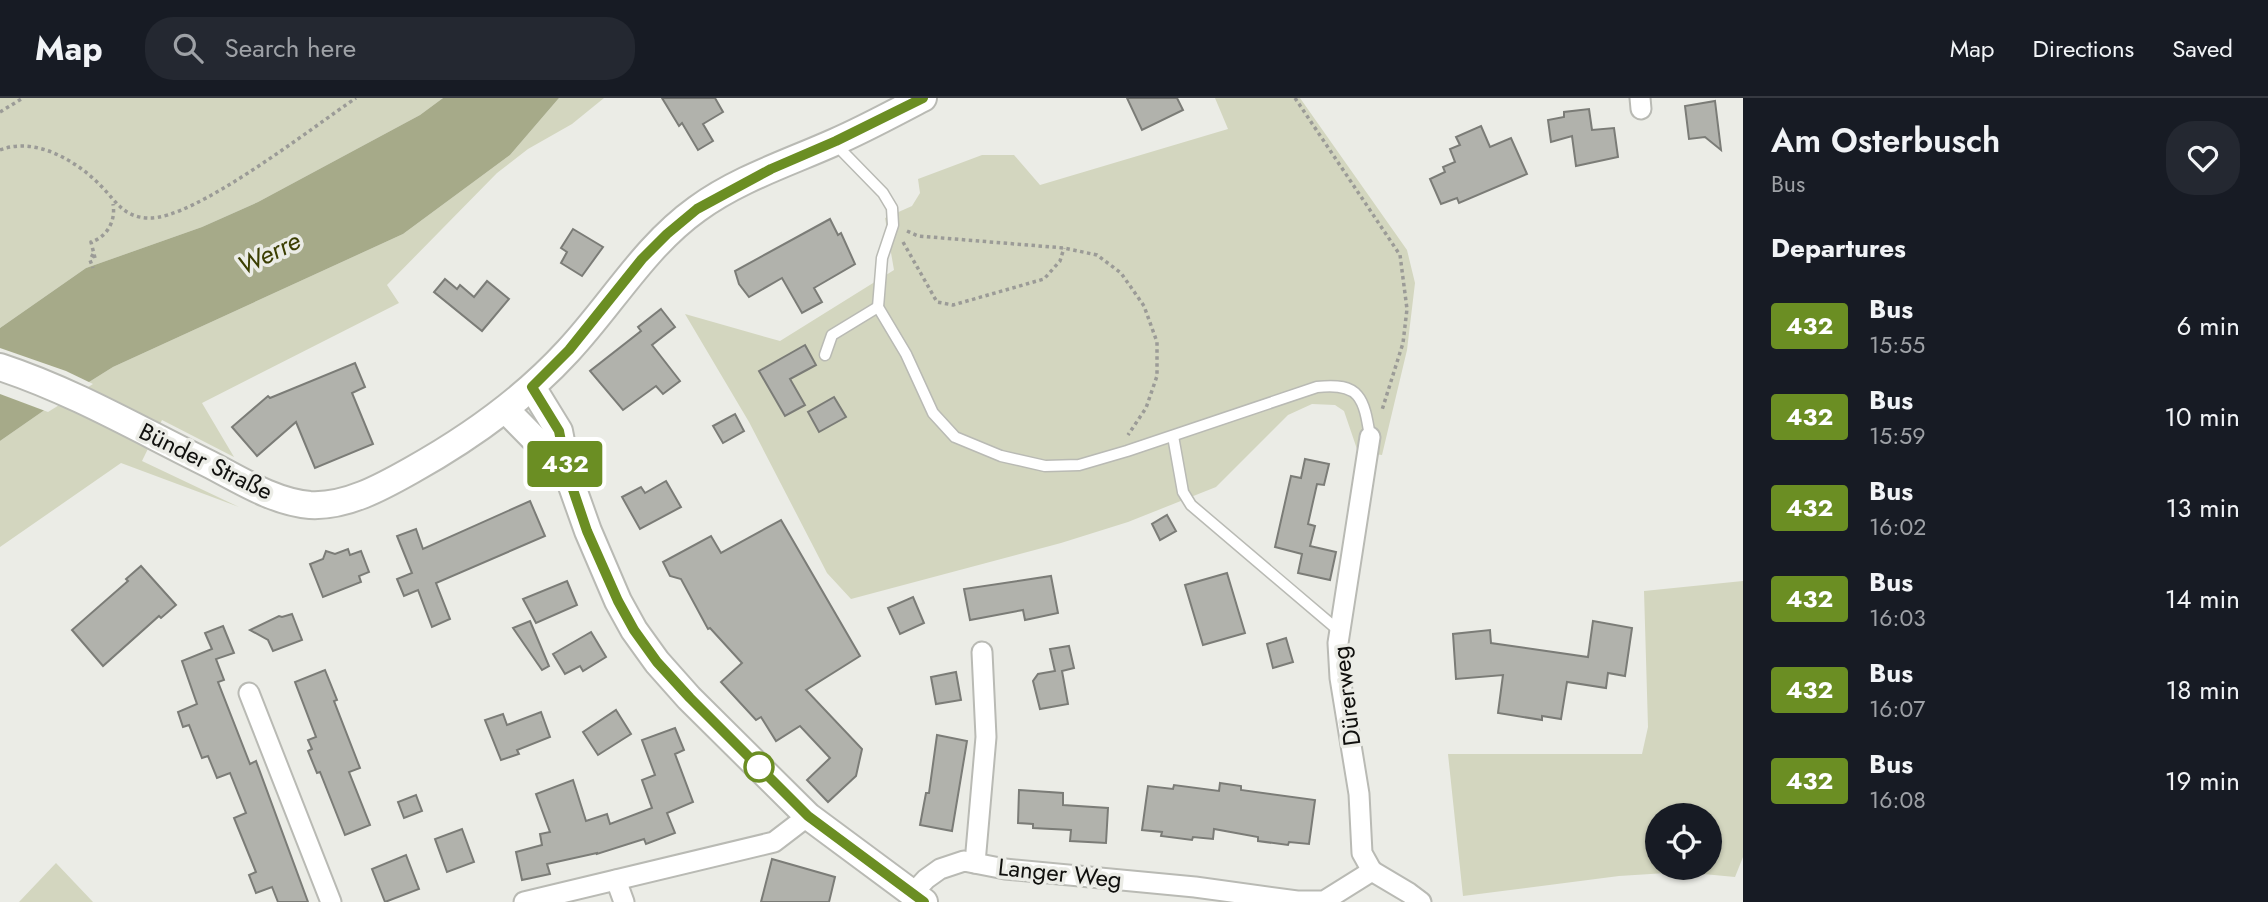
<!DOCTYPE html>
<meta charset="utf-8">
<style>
body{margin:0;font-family:Jost,sans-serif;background:#242831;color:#f1f3f6;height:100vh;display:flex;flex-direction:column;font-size:26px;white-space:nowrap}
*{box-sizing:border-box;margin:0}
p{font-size:23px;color:#9ea1a6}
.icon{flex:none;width:38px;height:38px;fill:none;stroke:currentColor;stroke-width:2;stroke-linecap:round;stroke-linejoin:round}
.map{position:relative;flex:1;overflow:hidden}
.details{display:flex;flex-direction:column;background:#171b24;width:525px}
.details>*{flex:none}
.badge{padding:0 14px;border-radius:5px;font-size:24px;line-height:46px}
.buttons{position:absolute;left:1645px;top:705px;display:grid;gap:14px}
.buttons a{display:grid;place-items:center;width:77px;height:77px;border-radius:50%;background:#171b24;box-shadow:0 2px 5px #0004;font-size:35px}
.map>.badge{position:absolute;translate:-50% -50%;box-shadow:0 0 0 4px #fff}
h2{padding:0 28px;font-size:26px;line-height:63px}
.round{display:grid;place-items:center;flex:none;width:74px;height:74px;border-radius:28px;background:#242831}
.summary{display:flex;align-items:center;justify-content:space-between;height:119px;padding:0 28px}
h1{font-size:33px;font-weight:600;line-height:52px}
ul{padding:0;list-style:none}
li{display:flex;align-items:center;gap:21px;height:91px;padding:0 28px}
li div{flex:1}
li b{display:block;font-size:26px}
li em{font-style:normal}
li .badge{min-width:77px;font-weight:700;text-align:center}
header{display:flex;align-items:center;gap:42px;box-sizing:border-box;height:98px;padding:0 35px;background:#171b24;border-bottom:2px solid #363941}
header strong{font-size:33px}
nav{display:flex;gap:38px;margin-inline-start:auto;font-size:24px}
.search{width:490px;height:63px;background:#242831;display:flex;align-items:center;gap:18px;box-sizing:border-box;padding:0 24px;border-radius:28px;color:#9ea1a6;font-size:26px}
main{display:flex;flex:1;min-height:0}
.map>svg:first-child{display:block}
.green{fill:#d3d6bf;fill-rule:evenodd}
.water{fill:#a6aa89}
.pier{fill:#ebece6}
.building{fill:#b1b2ac;stroke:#7b7c77;stroke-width:2}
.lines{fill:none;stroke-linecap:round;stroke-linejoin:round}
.lane-casing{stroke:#b9bab4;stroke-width:13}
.street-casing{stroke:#b9bab4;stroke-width:23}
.secondary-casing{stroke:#b9bab4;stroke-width:30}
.path{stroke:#9b9b97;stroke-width:3.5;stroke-dasharray:3.5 3.5;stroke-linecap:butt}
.lane{stroke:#fff;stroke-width:10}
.street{stroke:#fff;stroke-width:19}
.secondary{stroke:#fff;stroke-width:26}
.line-casing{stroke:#fff;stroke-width:16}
.line{stroke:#6b8e23;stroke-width:10}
.stop-dot{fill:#fff;stroke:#6b8e23;stroke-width:3.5}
.labels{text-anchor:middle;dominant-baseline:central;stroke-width:7;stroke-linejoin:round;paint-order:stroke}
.street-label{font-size:24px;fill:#10100e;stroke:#ebece6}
.water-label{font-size:26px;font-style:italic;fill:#3b3e02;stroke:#ebece6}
</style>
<header>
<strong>Map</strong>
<div class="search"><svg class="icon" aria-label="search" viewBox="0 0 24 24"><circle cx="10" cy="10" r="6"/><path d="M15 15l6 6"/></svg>Search here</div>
<nav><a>Map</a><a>Directions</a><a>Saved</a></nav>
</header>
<main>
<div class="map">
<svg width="1743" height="804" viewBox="0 0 1743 804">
<rect width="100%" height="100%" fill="#ebece6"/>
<g class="green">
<path d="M0,0H443L420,17L258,104L202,129L86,170L0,230Z"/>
<path d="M559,0H604L572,26L528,51L497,75L387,187L399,205L202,305L234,359L162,322L142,363L239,409L121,365L0,449V343L46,311L113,269L403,136L510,57Z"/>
<path d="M1215,0H1300L1407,152L1415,185L1407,252L1382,357L1358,354L1344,313L1335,307L1312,306L1288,317L1216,389L1128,424L1061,445L851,501L827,475L749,324L685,216L780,243L894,172L885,120L912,108L920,95L918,81L982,57H1014L1040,87L1228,31Z"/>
<path d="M1743,483V759L1735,779L1682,774L1619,778L1463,798L1448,656H1642L1648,629L1644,493ZM1657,718H1710V770H1657Z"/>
<path d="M56,765L93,804H19Z"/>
</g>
<path class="water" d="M443,0H559L510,57L403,136L113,269L46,311L0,343V230L86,170L202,129L258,104L420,17Z"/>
<path class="pier" d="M0,250L66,273L93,286L48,314L0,296Z"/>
<g class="building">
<path d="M662,0H715L723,14L703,26L713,43L698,52L682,25L679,28Z"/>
<path d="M1127,0H1177L1183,12L1142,32Z"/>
<path d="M1715,3L1721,52L1705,39L1689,41L1685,8Z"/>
<path d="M1589,11L1592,32L1614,30L1618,59L1576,68L1572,38L1551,44L1548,22L1564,19V14Z"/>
<path d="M1481,28L1490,49L1511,40L1527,76L1459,105L1457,100L1441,106L1430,81L1445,74L1443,69L1455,64L1450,51L1460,47L1456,39Z"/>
<path d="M830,121L838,137L841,135L855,166L814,190L822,204L802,215L782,180L749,199L739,186L735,173Z"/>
<path d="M573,131L603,149L582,178L561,165L567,154L561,150Z"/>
<path d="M445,181L457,191L460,187L474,199L487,183L509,201L482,233L434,194Z"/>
<path d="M661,211L675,229L652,247L680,283L663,296L656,288L623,312L590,273L641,233L638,229Z"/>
<path d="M805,247L816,267L790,281L805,307L785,318L759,273Z"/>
<path d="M355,265L365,289L352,295L373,346L315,370L296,324L257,358L232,329L268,298L270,300Z"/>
<path d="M834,299L846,319L819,334L808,314Z"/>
<path d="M735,316L744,333L723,345L713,328Z"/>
<path d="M1305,361L1329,366L1324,387L1317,386L1308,426L1315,428L1310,448L1336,454L1330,482L1298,475L1302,456L1275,449L1291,378L1301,380Z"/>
<path d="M666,383L681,409L640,431L622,399L641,389L645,395Z"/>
<path d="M530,403L545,438L436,485L450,521L432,529L418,492L404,498L397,481L412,475L397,438L416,431L423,451Z"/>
<path d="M1167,417L1176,433L1160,442L1152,426Z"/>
<path d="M781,422L860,558L806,592L862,651L856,678L828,704L807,682L830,660L800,628L776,643L761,619L756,622L721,584L742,565L710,530L708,531L681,481L670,478L663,464L711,438L721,455Z"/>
<path d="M348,451L350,457L361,453L369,474L359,478L361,484L323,499L310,466L323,461L326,453L335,456Z"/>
<path d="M141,468L176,507L161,520L159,518L103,568L72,532L128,483L126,481Z"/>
<path d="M1227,475L1245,535L1203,547L1185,487Z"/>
<path d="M1051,478L1058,515L1025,522L1023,512L970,522L964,491Z"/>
<path d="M567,483L577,507L536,525L523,501Z"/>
<path d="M913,499L924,525L900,536L888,510Z"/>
<path d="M292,516L302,542L273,553L268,542L250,532L279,518L282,519Z"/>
<path d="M530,523L549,568L542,572L513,530Z"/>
<path d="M1593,523L1632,530L1625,578L1608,575L1606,590L1567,584L1561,621L1542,618V622L1498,615L1503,577L1456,581L1453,536L1490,532L1491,545L1588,559Z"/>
<path d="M223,528L234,555L216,561L224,582L218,584L250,666L256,663L308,804H278L272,789L256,795L249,777L256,774L234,720L246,715L230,675L217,680L208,658L202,660L189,627L183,629L178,614L197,606L182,563L212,551L205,535Z"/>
<path d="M591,534L606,559L583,573L580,568L565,576L553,556Z"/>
<path d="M1286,540L1293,564L1273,570L1267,546Z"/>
<path d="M1069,548L1074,570L1062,573L1068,606L1040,611L1033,583L1038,576L1055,573L1050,551Z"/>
<path d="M325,572L337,602L334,603L360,670L349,674L370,727L345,737L320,674L317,675L308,653L312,651L308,642L316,639L295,584Z"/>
<path d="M956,574L961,602L936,606L931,579Z"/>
<path d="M616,612L631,636L598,657L583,634Z"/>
<path d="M541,614L550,639L517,652L519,656L501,662L485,622L503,616L507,627Z"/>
<path d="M675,630L684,652L675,656L693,704L667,715L675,735L646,746L644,741L597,756V755L547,766L550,776L522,782L516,754L542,747L540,736L550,734L536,696L573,682L586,723L607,716L610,726L652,710L642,682L655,677L642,642Z"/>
<path d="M937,637L967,643L952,733L920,727L926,695H929Z"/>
<path d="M1220,685L1241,688V692L1315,702L1309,746L1289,744L1288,747L1258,743V739L1214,731L1213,741L1193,739L1192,742L1161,738L1162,734L1142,732L1148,688L1173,691L1174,687L1219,693Z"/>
<path d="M1019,692L1063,695V707L1108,710L1106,745L1070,743L1071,732L1033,730V726L1018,725Z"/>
<path d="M416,697L422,713L404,720L398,704Z"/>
<path d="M462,731L474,764L447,774L435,741Z"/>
<path d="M406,757L419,791L385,804L372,771Z"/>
<path d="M772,761L835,779L829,804H761Z"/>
</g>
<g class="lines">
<defs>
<g id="lane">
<path d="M836,44L843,54L883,95L892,110L893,127L882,160L878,209L906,256L933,315L955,339L1001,358L1045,368L1079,367L1127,353L1317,289C1360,284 1364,300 1370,339"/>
<path d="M825,257L832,237L878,209"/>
<path d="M1173,338L1183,394L1191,407L1338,532"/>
</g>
<g id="street">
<path d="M1640,0L1641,11"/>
<path d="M1370,339L1338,545L1340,580L1359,696L1362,755L1372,773"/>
<path d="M249,595L331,804"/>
<path d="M975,765L986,639L982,554"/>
<path d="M1372,773L1409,795L1421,804"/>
<path d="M616,782L624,804"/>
<path d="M913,795L926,781L940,771L964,763L1005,771L1195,789L1297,803H1324L1372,773"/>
<path d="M524,804L774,744L808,718"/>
</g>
<g id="secondary">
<path d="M0,269C73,293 140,332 209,366C240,382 274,404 310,407C346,409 382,389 412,372C471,339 523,302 568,253C612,206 644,149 697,111C738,81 788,65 835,44C865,31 894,15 923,0"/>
<path d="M532,289L559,333L567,374L588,433L618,503L634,532L657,564L689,600L808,718L924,804"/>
<path d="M506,312L566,373"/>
</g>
</defs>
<use href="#lane" class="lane-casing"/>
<use href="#street" class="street-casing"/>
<use href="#secondary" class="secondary-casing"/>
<g class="path">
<path d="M1295,0L1400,157L1407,211L1403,245L1382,312"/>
<path d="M0,14L23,0"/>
<path d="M0,52C35,38 77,63 101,88C116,103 123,119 148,120C193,123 314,28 356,0"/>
<path d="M907,133L918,138L1064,150L1097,157L1121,175L1144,208L1157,244V278L1146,310L1128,337"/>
<path d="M903,144L937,204L953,207L1044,181L1060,163L1064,150"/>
<path d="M93,156L90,162L93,170"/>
<path d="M95,160L91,144C107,139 116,123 113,106"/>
</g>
<use href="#lane" class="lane"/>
<use href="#street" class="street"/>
<use href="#secondary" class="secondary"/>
</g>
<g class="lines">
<defs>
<path id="line" d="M923,0L836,43L771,71L697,111L667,136L642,161L569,252L532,289L559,333L567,374L587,433L618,503L634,532L657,564L690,600L808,718L924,804"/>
</defs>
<use href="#line" class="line-casing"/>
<use href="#line" class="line"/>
</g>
<circle class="stop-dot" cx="759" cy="669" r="14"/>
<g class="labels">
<g class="street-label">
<text transform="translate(206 363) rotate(26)">Bünder Straße</text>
<text transform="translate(1346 598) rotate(-97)">Dürerweg</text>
<text transform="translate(1060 775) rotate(6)">Langer Weg</text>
</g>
<g class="water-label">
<text transform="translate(269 155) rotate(-26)">Werre</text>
</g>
</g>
</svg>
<div class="buttons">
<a><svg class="icon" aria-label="locate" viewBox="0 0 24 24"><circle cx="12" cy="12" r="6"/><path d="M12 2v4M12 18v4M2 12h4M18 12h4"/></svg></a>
</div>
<b class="badge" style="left:565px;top:366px;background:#6b8e23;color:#fff">432</b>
</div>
<section class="details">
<div class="summary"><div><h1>Am Osterbusch</h1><p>Bus</p></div><a class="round"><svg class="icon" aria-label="heart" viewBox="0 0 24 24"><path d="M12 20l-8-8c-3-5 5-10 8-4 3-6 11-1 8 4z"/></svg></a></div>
<h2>Departures</h2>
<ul>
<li><span class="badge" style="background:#6b8e23;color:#fff">432</span><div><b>Bus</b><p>15:55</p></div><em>6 min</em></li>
<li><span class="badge" style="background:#6b8e23;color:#fff">432</span><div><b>Bus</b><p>15:59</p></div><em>10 min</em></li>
<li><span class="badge" style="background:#6b8e23;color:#fff">432</span><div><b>Bus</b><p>16:02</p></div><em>13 min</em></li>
<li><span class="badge" style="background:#6b8e23;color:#fff">432</span><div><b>Bus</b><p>16:03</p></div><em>14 min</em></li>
<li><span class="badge" style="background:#6b8e23;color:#fff">432</span><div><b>Bus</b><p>16:07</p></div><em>18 min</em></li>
<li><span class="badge" style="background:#6b8e23;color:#fff">432</span><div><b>Bus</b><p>16:08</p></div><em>19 min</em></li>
</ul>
</section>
</main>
